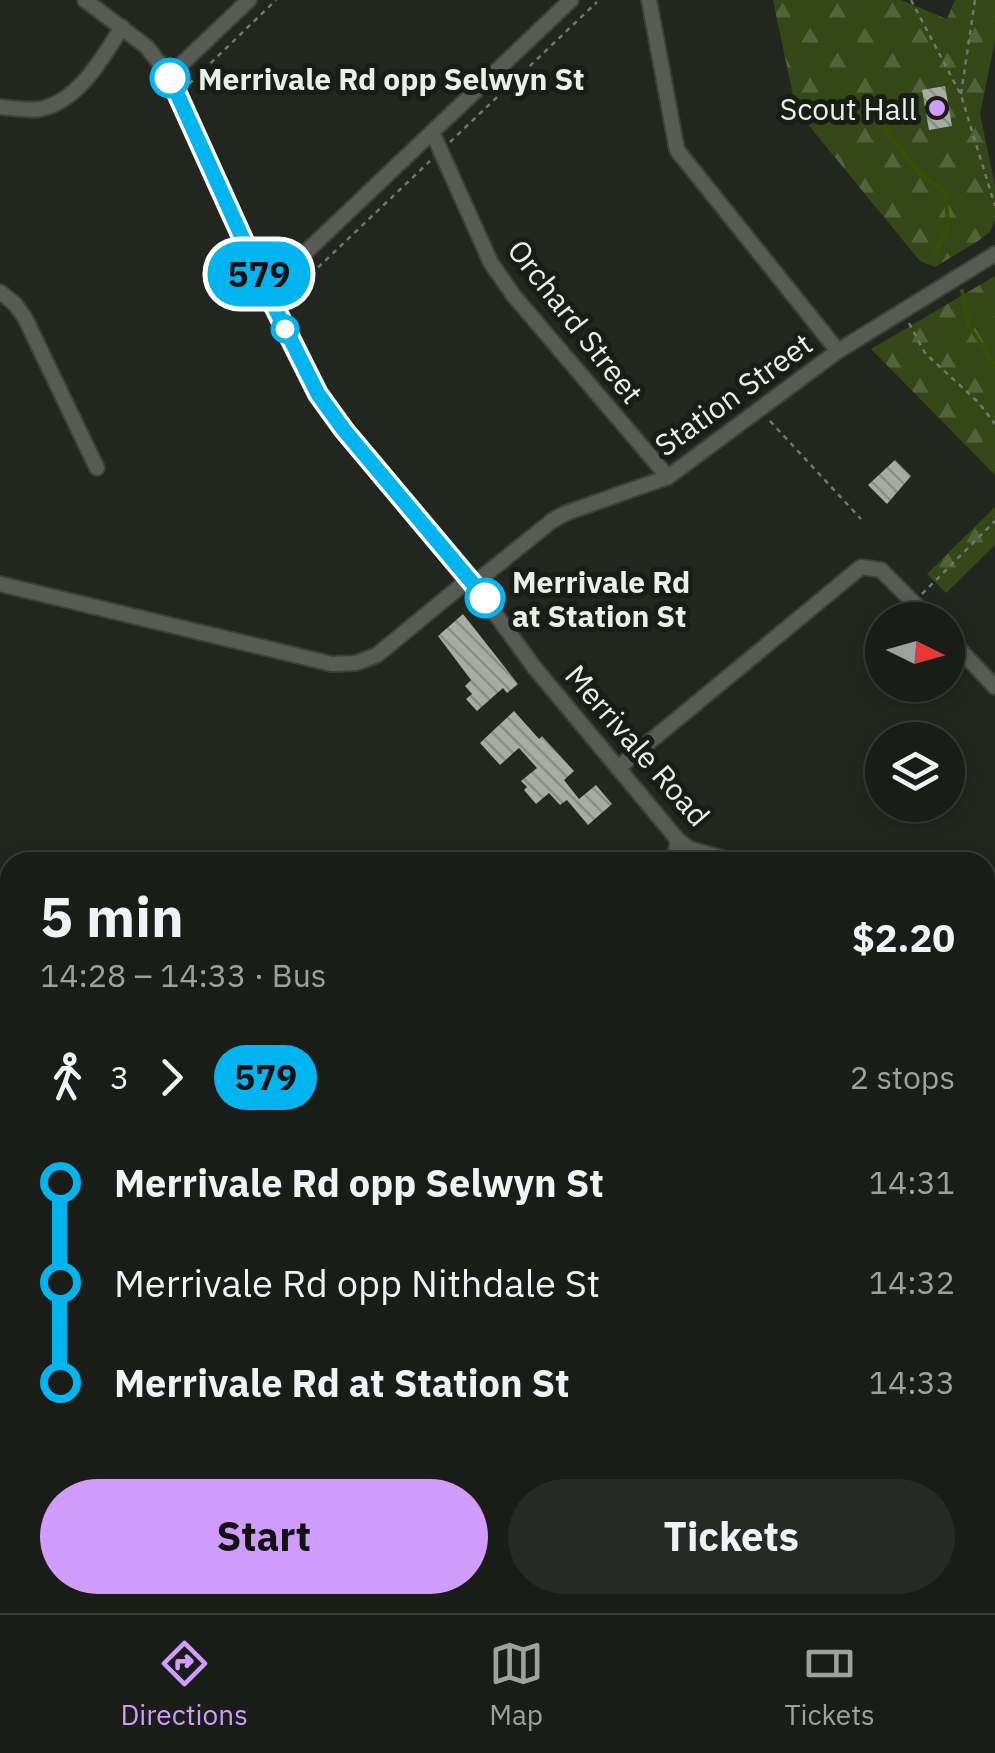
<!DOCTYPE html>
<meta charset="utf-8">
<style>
body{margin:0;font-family:"IBM Plex Sans",sans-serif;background:#272924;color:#f1f3f6;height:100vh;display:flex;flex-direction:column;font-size:38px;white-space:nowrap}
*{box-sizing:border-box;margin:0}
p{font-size:32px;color:#9fa1a1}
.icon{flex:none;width:55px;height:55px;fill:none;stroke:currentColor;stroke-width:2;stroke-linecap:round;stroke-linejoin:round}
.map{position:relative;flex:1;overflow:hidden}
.details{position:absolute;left:0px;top:852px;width:995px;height:762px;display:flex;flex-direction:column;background:#1a1c17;border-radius:30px 30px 0 0;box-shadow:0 5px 15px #0003,0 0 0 2px #383a36}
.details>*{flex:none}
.badge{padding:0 20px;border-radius:32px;font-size:35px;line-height:65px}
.needle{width:65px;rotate:95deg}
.buttons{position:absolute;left:865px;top:602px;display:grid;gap:20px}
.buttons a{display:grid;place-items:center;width:100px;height:100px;border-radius:50%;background:#1a1c17;box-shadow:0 5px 15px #0003,0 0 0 2px #383a36;font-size:50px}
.map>.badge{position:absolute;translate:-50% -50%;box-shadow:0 0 0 5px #fff}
.legs{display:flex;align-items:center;gap:15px;height:110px;padding:0 40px;font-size:32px}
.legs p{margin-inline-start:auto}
.head{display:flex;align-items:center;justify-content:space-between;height:170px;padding:0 40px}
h1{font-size:55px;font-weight:700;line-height:75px}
.primary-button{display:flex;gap:20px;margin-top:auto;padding:20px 40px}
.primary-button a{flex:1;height:115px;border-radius:60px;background:#d09dff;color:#111;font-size:40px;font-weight:700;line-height:115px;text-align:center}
.primary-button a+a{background:#272924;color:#f1f3f6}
ul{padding:0 40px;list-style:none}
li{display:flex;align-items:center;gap:35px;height:100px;font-size:38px}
li i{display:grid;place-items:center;width:15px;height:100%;margin:0 12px;background:currentColor}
li i::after{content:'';width:25px;height:25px;margin:-12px;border:8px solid;border-radius:50%;background:#1a1c17}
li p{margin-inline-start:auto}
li:first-child i{background:linear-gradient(#0000 50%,currentColor 0)}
li:last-child i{background:linear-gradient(currentColor 50%,#0000 0)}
.tabs{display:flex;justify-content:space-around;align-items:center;height:140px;border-top:2px solid #383a36;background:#1a1c17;font-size:28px;color:#9fa1a1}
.tabs a{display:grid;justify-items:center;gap:5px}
.tabs .on{color:#d09dff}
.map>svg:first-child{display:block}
.forest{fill:url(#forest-firs)}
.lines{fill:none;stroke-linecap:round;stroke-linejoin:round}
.stream{stroke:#375000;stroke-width:4}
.building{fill:url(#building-back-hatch)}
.minor-casing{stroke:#3d403a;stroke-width:18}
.major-casing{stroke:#3d403a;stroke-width:21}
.path{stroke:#73766f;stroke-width:2.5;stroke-dasharray:5 5;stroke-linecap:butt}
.minor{stroke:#575b52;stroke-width:14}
.major{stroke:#7d9b4a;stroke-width:18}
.line-1-casing{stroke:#fff;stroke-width:22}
.line-1{stroke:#00b5ef;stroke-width:15}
.stop-1-dot{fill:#fff;stroke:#00b5ef;stroke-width:5}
.poi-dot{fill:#d09dff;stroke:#1a1d15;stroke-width:4}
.labels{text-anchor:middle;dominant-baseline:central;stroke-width:10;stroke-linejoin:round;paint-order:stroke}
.stop-label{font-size:30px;font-weight:bold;fill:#ecefe9;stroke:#1a1d15;text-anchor:start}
.poi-label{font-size:30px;fill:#ecefe9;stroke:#1a1d15;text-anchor:end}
.street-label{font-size:30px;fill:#ecefe9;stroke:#1a1d15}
</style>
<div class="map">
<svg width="995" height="1613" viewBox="0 0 995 1613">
<defs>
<pattern id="forest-firs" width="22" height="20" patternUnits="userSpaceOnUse" patternTransform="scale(2.5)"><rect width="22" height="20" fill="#354717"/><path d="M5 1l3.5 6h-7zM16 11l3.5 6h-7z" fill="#526239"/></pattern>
<pattern id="building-back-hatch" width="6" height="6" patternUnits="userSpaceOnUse" patternTransform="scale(2.5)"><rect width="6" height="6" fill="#a8aca2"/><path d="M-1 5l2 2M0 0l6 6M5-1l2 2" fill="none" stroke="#8b8e86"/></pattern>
</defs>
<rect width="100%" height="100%" fill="#23261f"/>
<g class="forest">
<path d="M773,0H901L947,19L955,0H995V41L980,114L995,185V220L990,232L978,241L935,267L920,261L796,110Z"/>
<path d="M995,276V475L871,349Z"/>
<path d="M995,507V545L946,593L927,574Z"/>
<path d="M206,1605H409L407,1613H209Z"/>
</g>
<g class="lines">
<g class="stream">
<path d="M871,112L920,174L946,193L948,226L935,252"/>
<path d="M962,291L969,326L995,365"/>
</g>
</g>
<g class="building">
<path d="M945,86L952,126L929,130L922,90Z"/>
<path d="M895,460L911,476L887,504L868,485Z"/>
<path d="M463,614L518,684L507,693L503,688L477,711L466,699L472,694L465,686L471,680L438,636Z"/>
<path d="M514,711L539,739L542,736L574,771L564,780L579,799L596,785L612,804L588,825L567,800L560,805L549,793L536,804L524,790L527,787L521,781L537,768L519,748L500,765L480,743Z"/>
</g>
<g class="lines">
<defs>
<g id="minor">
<path d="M85,0L147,47L169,76L266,290L318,394L344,430L472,582L534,667L678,840L690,849L736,862"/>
<path d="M649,0L677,150L838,351"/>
<path d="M169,76L249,0"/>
<path d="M0,107C13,108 27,111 40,109C79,101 103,57 122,27"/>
<path d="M433,134L491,263L514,296L668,477"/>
<path d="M266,290L571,0"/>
<path d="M0,292L15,304L25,318L97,468"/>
<path d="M0,584L332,664L356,663L377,655L462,585L481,578L553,520L566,513L668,477L838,351L995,254"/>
<path d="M948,637L995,687"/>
<path d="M618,768L861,567L881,570L931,620"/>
<path d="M674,862L678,840"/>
<path d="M985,927L995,929"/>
<path d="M985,1228L995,1189"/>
<path d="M0,1388L10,1391"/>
<path d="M985,1416L995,1419"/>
<path d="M489,1613L492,1605"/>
<path d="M682,1613L684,1605"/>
<path d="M889,1613L891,1605"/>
</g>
<g id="major">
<path d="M0,1160L10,1210"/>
<path d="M0,1337L10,1296"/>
</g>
</defs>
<use href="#minor" class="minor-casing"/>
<use href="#major" class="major-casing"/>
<g class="path">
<path d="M911,0L961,95L995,206"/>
<path d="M189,84L276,0"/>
<path d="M961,94L975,0"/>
<path d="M450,142L597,2"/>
<path d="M289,295L430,161"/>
<path d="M909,323L925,353L979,403L995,424"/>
<path d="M770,421L861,519"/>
<path d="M922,594L995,521"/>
</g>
<use href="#minor" class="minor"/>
<use href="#major" class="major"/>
</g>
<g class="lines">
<defs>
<path id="line-1" d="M170,78L266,290L318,394L344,430L485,598"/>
</defs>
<use href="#line-1" class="line-1-casing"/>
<use href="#line-1" class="line-1"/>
</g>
<g class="stop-1-dot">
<circle cx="170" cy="78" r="18"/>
<circle cx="285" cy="329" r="12"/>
<circle cx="485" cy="598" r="18"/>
</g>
<circle class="poi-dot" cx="937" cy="108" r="10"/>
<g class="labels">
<g class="stop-label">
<text x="198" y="78">Merrivale Rd opp Selwyn St</text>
<text x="512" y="581">Merrivale Rd<tspan x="512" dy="34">at Station St</tspan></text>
</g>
<g class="poi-label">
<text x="917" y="108">Scout Hall</text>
</g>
<g class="street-label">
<text transform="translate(576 321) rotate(52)">Orchard Street</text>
<text transform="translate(733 394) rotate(-36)">Station Street</text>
<text transform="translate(638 745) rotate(49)">Merrivale Road</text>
</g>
</g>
</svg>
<div class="buttons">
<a><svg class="needle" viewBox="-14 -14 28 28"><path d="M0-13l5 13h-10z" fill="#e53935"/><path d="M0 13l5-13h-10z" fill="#9fa1a1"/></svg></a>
<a><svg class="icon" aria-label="layers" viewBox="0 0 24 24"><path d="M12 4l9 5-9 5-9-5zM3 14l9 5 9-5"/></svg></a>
</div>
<b class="badge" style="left:259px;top:274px;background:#00b5ef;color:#111">579</b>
<section class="details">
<div class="head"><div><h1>5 min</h1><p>14:28 – 14:33 · Bus</p></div><b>$2.20</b></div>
<div class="legs"><svg class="icon" aria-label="walk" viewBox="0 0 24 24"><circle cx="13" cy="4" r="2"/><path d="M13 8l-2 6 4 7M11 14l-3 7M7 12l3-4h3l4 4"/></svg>3<svg class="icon" aria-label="forward" viewBox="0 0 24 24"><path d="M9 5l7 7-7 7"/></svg><b class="badge" style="background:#00b5ef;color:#111">579</b><p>2 stops</p></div>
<ul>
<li><i style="color:#00b5ef"></i><b>Merrivale Rd opp Selwyn St</b><p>14:31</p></li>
<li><i style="color:#00b5ef"></i><span>Merrivale Rd opp Nithdale St</span><p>14:32</p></li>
<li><i style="color:#00b5ef"></i><b>Merrivale Rd at Station St</b><p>14:33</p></li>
</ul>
<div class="primary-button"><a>Start</a><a>Tickets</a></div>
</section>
</div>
<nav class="tabs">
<a class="on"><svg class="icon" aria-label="directions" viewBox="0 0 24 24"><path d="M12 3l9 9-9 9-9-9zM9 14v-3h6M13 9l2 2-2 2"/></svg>Directions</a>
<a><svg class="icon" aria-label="map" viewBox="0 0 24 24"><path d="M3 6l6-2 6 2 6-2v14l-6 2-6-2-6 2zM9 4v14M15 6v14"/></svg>Map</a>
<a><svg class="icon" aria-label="tickets" viewBox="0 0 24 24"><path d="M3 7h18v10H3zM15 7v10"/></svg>Tickets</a>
</nav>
